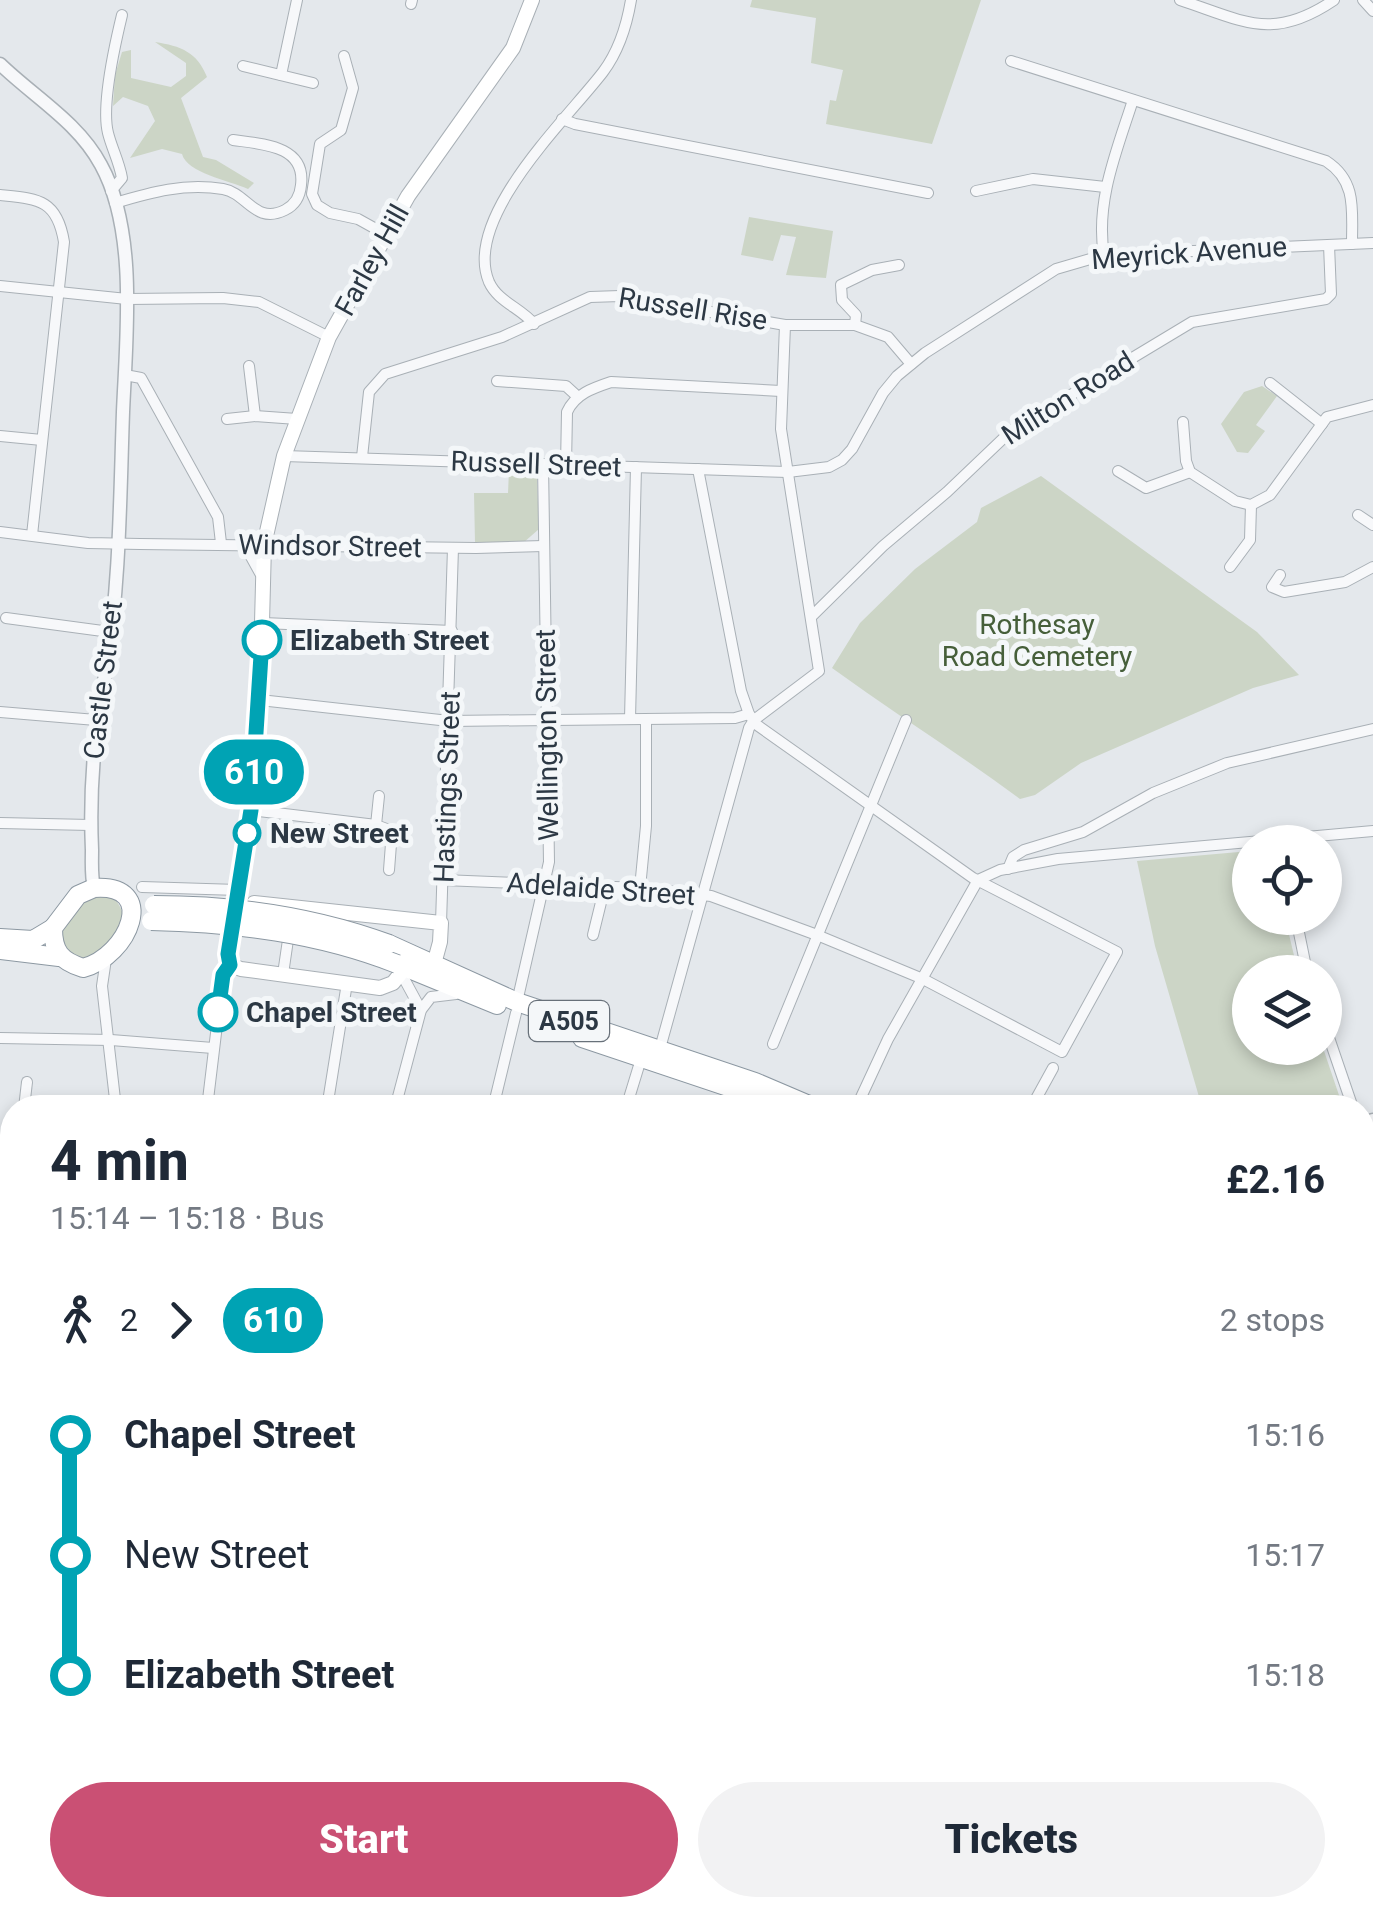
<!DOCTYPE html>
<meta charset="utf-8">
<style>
body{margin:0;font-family:Roboto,sans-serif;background:#f2f2f3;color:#1f2937;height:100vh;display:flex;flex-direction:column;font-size:38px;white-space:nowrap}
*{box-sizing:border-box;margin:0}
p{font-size:32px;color:#747a83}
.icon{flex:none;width:55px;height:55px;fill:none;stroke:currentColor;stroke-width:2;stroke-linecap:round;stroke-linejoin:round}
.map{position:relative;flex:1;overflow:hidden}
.side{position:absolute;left:0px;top:1095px;width:1375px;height:822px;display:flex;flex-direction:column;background:#fff;border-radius:40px 40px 0 0;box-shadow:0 5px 15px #0003}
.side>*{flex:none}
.badge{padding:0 20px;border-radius:32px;font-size:35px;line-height:65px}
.tools{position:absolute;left:1232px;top:825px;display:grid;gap:20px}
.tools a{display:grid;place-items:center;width:110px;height:110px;border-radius:50%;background:#fff;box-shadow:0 5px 15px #0003;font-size:50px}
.map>.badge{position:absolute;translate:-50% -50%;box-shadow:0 0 0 5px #fff}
.legs{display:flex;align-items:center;gap:15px;height:110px;padding:0 50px;font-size:32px}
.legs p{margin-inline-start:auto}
.head{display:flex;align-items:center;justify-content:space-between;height:170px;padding:0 50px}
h1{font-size:55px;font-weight:800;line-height:75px}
.cta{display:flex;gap:20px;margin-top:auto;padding:20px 50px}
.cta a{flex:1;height:115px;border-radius:60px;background:#ca5074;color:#fff;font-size:40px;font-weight:800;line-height:115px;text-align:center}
.cta a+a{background:#f2f2f3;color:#1f2937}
ul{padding:0 50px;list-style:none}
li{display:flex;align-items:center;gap:35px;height:120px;font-size:38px}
li i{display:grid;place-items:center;width:15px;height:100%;margin:0 12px;background:currentColor}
li i::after{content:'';width:25px;height:25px;margin:-12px;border:8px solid;border-radius:50%;background:#fff}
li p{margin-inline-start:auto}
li:first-child i{background:linear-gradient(#0000 50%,currentColor 0)}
li:last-child i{background:linear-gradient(currentColor 50%,#0000 0)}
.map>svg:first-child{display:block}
.green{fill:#ccd5c6}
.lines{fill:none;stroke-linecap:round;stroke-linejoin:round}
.river{stroke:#a1bbca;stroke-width:15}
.pedestrian-casing{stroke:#a9b0b6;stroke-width:10}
.minor-casing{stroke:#a9b0b6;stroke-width:12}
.tertiary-casing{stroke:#a9b0b6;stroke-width:15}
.secondary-casing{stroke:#a9b0b6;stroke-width:16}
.primary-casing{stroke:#a4aeb7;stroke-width:18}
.trunk-casing{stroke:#8c98a2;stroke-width:20}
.pedestrian{stroke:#f7f8fa;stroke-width:8}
.minor{stroke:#f7f8fa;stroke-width:10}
.tertiary{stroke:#f7f8fa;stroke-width:12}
.secondary{stroke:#fff;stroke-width:14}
.primary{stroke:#fff;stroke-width:15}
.trunk{stroke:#fff;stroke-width:18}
.rail{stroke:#7e8a95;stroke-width:2.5;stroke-dasharray:5 10;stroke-linecap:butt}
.trunk-bridge-casing{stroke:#8c98a2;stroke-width:20;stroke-linecap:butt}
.trunk-bridge{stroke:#fff;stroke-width:18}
.line-1-casing{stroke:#fff;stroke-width:22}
.line-1{stroke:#00a3b4;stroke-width:15}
.stop-1-dot{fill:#fff;stroke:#00a3b4;stroke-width:5}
.labels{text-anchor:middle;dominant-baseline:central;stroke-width:10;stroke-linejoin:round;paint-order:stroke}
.shield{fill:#f4f7f9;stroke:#68717a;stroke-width:2.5}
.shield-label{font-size:25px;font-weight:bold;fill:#2c3844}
.street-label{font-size:28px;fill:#2c3844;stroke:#f4f7f9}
.park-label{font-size:28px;fill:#465f3a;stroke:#f4f7f9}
.stop-label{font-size:28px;font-weight:bold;fill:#2c3844;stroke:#f4f7f9;text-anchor:start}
</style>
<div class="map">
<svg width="1373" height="1916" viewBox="0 0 1373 1916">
<rect width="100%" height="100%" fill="#e4e8ec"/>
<g class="green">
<path d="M752,0H981L932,144L826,124L830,100L836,101L843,70L811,63L816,18L750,7Z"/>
<path d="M155,42C181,46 197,52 207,77L181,98L203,157L216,160L254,183L248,189C228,180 187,173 182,154L162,149L130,158L155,121L148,106L123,97L113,106L115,75L122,52L131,50V78L171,87L186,76V63Z"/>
<path d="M749,217L833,231L826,278L786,275L796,237L781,235L773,261L741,255Z"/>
<path d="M1262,386L1277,396L1256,425L1265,431L1248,453L1237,452L1221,424L1244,392Z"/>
<path d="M509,470H531L537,478L539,529L523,543H475L474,493H508Z"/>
<path d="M1041,476L1257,632L1299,675L1253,688L1081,763L1035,795L1020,799C958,753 894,713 832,668L860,623L915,569L977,522L981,508Z"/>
<path d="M1250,851V918H1285L1298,972H1250V1048H1323L1343,1107H1202L1155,946L1137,861Z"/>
<path d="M97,895L115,899C120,906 124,913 124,921C122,936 93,963 77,959C70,957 65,948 60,942C61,925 79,900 97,895Z"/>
</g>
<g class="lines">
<g class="river">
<path d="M1053,1905L1060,1916"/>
<path d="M1098,1905L1105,1916"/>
</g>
<defs>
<path id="pedestrian" d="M0,1231L12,1228"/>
<g id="minor">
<path d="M1180,0C1244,21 1272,42 1334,0"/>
<path d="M1363,0L1373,11"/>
<path d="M411,4L412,0"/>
<path d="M344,56L353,88L341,130L320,144L312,194L317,205L330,213L358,219L385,234"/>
<path d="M1011,61L1326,161C1357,181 1352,210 1352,244"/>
<path d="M243,66L313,83"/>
<path d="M281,75L297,0"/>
<path d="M562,119L575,124L928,193"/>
<path d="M111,191L122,178C119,161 112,149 108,133C101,105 115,44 122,15"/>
<path d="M976,191L1033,179L1105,187"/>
<path d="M0,195C38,199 57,199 64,242L32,535"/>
<path d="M115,203C152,192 184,183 223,189C247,193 255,225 285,210C295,205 300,197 301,185C306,145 261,144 233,140"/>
<path d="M1104,255C1095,202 1117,150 1133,100"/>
<path d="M0,286L127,299L223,298L259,302L329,337"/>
<path d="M534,324C521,308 498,302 489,282C462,218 567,119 603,72C618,52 627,24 631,0"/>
<path d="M855,325L856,315L842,300L841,285L872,270L899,265"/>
<path d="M249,366L255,416"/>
<path d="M125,375L141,378L218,517L221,543"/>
<path d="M497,381L566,386L578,397"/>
<path d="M1270,383L1322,424"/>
<path d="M227,419L255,416L297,419"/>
<path d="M1183,422L1186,461L1190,472L1235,501L1251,505L1270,495L1327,417L1373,405"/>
<path d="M0,436L42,440"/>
<path d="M284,456L788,472L829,467L842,460L852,449L883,393L897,376L925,353L1056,269L1104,255L1373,243"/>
<path d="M362,457L369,392L385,374L502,337L590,297L620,296L785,325H855L888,337L911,364"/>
<path d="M566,465L567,412C575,394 593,388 611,382L781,391"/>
<path d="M1118,471L1146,488L1190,472"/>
<path d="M1358,515L1373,525"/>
<path d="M0,532L88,543L140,544L476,548L543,546"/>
<path d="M244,544L260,573"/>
<path d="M1230,567L1250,540L1251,505"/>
<path d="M1280,575L1272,587L1284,592L1345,582L1373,567"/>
<path d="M811,617L883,546L947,492L1011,431L1192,322L1326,299L1331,294L1329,245"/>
<path d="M6,618L110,632"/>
<path d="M263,623L452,631"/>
<path d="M260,700L449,721L735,718L749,714"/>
<path d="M0,712L96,720"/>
<path d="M630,719L636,467"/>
<path d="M379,796L376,825L392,831L389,870"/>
<path d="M251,810L376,825"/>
<path d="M0,823L90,825"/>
<path d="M1008,869L1013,857L1024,850L1083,832L1153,793L1227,763L1373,729"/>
<path d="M443,880L640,888L711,896L817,935L923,979L1062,1052L1117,952L973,878L757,725L749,714L741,691L698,469"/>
<path d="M978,880L1000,870L1058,859L1373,831"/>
<path d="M142,887L238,890"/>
<path d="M640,888L646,826V719"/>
<path d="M1296,918L1307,972"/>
<path d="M441,923L453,548"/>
<path d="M593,935L605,886"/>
<path d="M106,959L102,986L116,1108"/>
<path d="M401,973L421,1010"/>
<path d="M283,974L289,933"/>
<path d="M517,1002L549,862L543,464"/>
<path d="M1325,1026L1353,1108"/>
<path d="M0,1038L111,1040L213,1048"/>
<path d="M773,1044L906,720"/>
<path d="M659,1052L749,728L754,720L819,671L781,429L785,325"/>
<path d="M24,1108L27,1082"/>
<path d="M207,1108L223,975L230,965"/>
<path d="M327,1108L347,983"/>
<path d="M395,1108L421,1010L431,997L456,994"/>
<path d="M493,1108L516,1013"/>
<path d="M626,1108L641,1059"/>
<path d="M856,1108L888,1039L978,880"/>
<path d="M1031,1108L1053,1068"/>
<path d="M0,1158L12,1154"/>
<path d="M0,1511L4,1462"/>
<path d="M0,1512L12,1530"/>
<path d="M5,1560L10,1552L12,1535"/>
<path d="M1362,1564L1373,1547"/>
<path d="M1362,1688L1373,1679"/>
<path d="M1362,1807L1373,1819"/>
<path d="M1362,1836L1373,1828"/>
<path d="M502,1905L507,1916"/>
<path d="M728,1905L736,1916"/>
<path d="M934,1905L944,1916"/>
<path d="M1279,1906L1289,1916"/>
<path d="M94,1916L95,1905"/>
<path d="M349,1916L351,1905"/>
<path d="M1266,1916L1279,1905"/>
</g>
<g id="tertiary">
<path d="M0,64C34,97 78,122 101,165C138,232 126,338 123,412C120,497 120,584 106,669C95,734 89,783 92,850C92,863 91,875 94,888"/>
<path d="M1362,1123L1373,1120"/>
<path d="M0,1593L12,1604"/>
<path d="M0,1620L12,1626"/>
<path d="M1,1832L12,1874"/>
<path d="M0,1834L3,1768L12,1714"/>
<path d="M0,1857L4,1916"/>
<path d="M13,1916L14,1905"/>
</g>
<g id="secondary">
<path d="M254,903L441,923L440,942L434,964"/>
<path d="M397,964L401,973L393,983L380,988L241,969L230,965L228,960L251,810L260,700L264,545L284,456L329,337L408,196L513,48L532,0"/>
</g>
<g id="primary">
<path d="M1362,1305L1373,1304"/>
<path d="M1362,1441L1373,1448"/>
</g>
<g id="trunk">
<path d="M94,888C159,883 129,956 83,968C61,961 53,952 53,928L78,895Z"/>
<path d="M0,938L33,940L53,928"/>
<path d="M389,944L517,1002L755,1082L816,1108"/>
<path d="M0,950L59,957"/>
<path d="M397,964L497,1005"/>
<path d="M582,1038L770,1101"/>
<path d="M0,1887L12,1881"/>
<path d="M1069,1905L1076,1916"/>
</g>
</defs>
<use href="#pedestrian" class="pedestrian-casing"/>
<use href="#minor" class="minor-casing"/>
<use href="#tertiary" class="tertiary-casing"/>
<use href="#secondary" class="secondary-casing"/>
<use href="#primary" class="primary-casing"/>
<use href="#trunk" class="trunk-casing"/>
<use href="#pedestrian" class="pedestrian"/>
<use href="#minor" class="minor"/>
<use href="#tertiary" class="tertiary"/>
<use href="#secondary" class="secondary"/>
<use href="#primary" class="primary"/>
<use href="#trunk" class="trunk"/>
<g class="rail">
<path d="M1362,1747L1373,1749"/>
<path d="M0,1793H12"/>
<path d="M0,1812H12"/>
</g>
<defs>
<g id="trunk-bridge">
<path d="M154,905C234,905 313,916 389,944"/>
<path d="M151,921C236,923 318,933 397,964"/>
</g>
</defs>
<use href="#trunk-bridge" class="trunk-bridge-casing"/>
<use href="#trunk-bridge" class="trunk-bridge"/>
</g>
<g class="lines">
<defs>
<path id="line-1" d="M218,1012L223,975L230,965L228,954L251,810L262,640"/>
</defs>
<use href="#line-1" class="line-1-casing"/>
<use href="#line-1" class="line-1"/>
</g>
<g class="stop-1-dot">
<circle cx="262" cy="640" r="18"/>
<circle cx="247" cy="833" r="12"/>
<circle cx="218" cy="1012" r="18"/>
</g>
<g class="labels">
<rect class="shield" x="529" y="1001" width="80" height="40" rx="8"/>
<g class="shield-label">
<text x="569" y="1021">A505</text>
</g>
<g class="street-label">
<text transform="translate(1189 253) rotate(-4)">Meyrick Avenue</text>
<text transform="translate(372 260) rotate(-61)">Farley Hill</text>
<text transform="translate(693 309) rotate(9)">Russell Rise</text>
<text transform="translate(1068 398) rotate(-32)">Milton Road</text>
<text transform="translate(536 464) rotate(2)">Russell Street</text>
<text transform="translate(330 546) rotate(1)">Windsor Street</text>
<text transform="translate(103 680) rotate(-83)">Castle Street</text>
<text transform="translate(547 735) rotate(-91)">Wellington Street</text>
<text transform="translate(447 787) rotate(-88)">Hastings Street</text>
<text transform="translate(601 889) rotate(4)">Adelaide Street</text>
</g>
<g class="park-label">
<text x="1037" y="624">Rothesay<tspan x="1037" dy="32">Road Cemetery</tspan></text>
</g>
<g class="stop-label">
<text x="290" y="640">Elizabeth Street</text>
<text x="270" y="833">New Street</text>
<text x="246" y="1012">Chapel Street</text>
</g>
</g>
</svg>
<div class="tools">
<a><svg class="icon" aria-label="locate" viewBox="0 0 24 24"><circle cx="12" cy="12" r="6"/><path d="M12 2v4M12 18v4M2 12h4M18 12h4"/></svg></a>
<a><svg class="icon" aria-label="layers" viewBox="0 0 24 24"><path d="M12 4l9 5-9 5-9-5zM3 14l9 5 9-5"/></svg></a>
</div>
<b class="badge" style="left:254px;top:772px;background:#00a3b4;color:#fff">610</b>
<section class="side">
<div class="head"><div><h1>4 min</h1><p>15:14 – 15:18 · Bus</p></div><b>£2.16</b></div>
<div class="legs"><svg class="icon" aria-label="walk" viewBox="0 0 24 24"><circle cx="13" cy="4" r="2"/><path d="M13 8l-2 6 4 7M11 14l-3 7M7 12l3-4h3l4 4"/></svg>2<svg class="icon" aria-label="forward" viewBox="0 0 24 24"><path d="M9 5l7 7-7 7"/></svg><b class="badge" style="background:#00a3b4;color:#fff">610</b><p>2 stops</p></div>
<ul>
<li><i style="color:#00a3b4"></i><b>Chapel Street</b><p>15:16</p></li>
<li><i style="color:#00a3b4"></i><span>New Street</span><p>15:17</p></li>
<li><i style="color:#00a3b4"></i><b>Elizabeth Street</b><p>15:18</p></li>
</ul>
<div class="cta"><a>Start</a><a>Tickets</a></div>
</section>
</div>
